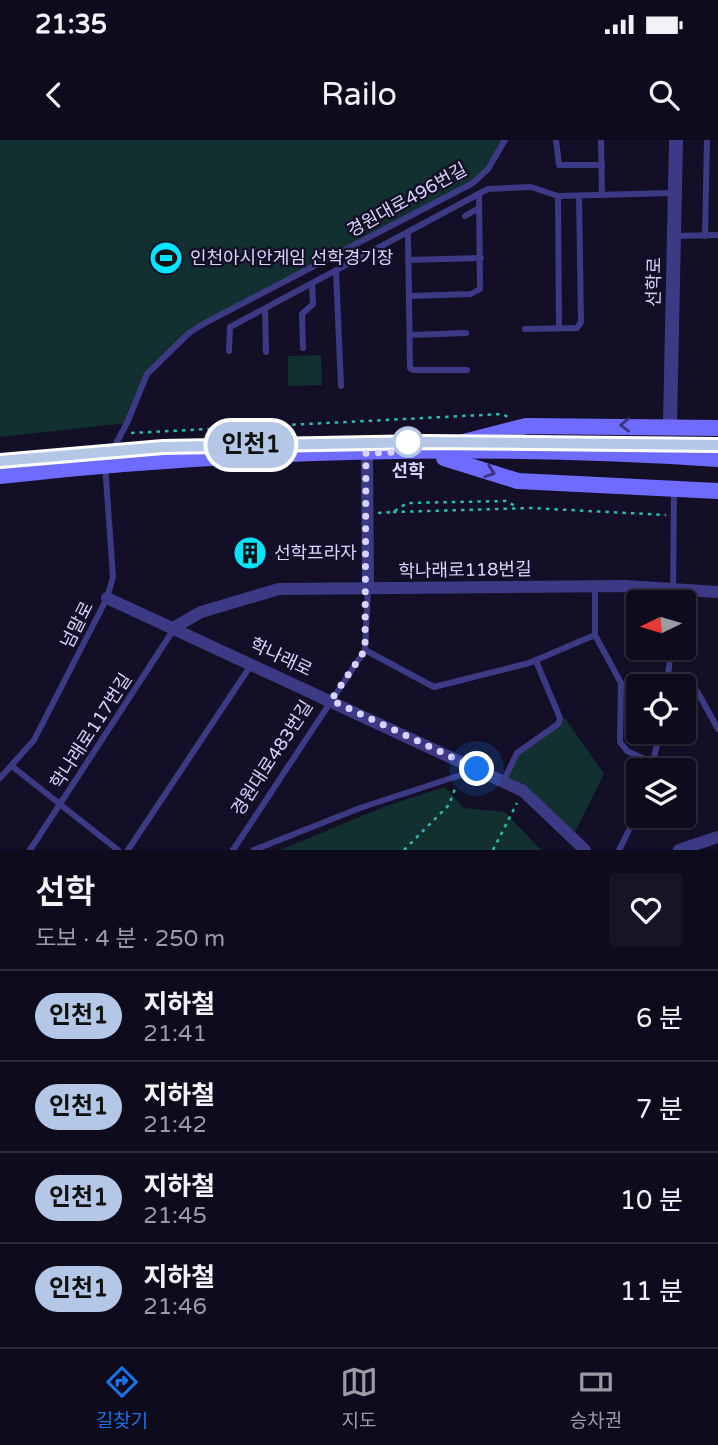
<!DOCTYPE html>
<html lang="ko">
<meta charset="utf-8">
<style>
body{margin:0;font-family:"Varela Round","Noto Sans KR",sans-serif;background:#171425;color:#f1f3f6;height:100vh;display:flex;flex-direction:column;font-size:26px;white-space:nowrap}
*{box-sizing:border-box;margin:0}
p{font-size:23px;color:#9b9ba3}
.icon{flex:none;width:38px;height:38px;fill:none;stroke:currentColor;stroke-width:2;stroke-linecap:round;stroke-linejoin:round}
.map{position:relative;height:710px;overflow:hidden}
.sheet{display:flex;flex-direction:column;background:#0e0b1c;flex:1}
.sheet>*{flex:none}
.badge{padding:0 14px;border-radius:23px;font-size:24px;line-height:46px}
.needle{width:46px;rotate:265deg}
.buttons{position:absolute;left:626px;top:450px;display:grid;gap:14px}
.buttons a{display:grid;place-items:center;width:70px;height:70px;border-radius:7px;background:#0e0b1c;box-shadow:0 2px 5px #0004,0 0 0 2px #2e2b3b;font-size:35px}
.you{position:absolute;width:35px;height:35px;margin:-18px;border:5px solid #fff;border-radius:50%;background:#1a73e8;box-shadow:0 0 0 10px #1a73e833}
.map>.badge{position:absolute;translate:-50% -50%;box-shadow:0 0 0 4px #fff}
.round{display:grid;place-items:center;flex:none;width:74px;height:74px;border-radius:7px;background:#171425}
.summary{display:flex;align-items:center;justify-content:space-between;height:119px;padding:0 35px}
h1{font-size:33px;font-weight:600;line-height:52px}
ul{padding:0;list-style:none}
li{display:flex;align-items:center;gap:21px;height:91px;padding:0 35px;border-top:2px solid #2e2b3b}
li div{flex:1}
li b{display:block;font-size:26px}
li em{font-style:normal}
li .badge{min-width:77px;font-weight:700;text-align:center}
.status{display:flex;justify-content:space-between;align-items:center;height:49px;padding:0 35px;background:#0e0b1c;direction:ltr}
.status svg{height:19px;fill:currentColor}
header{display:flex;justify-content:space-between;align-items:center;height:91px;padding:0 35px;background:#0e0b1c;font-size:32px;font-weight:600}
.tabs{display:flex;justify-content:space-around;align-items:center;height:98px;border-top:2px solid #2e2b3b;background:#0e0b1c;font-size:19px;color:#9b9ba3}
.tabs a{display:grid;justify-items:center;gap:4px}
.tabs .current{color:#1a73e8}
.map>svg:first-child{display:block}
.green{fill:#12302f}
.lines{fill:none;stroke-linecap:round;stroke-linejoin:round}
.path{stroke:#2fb8b0;stroke-width:2.5;stroke-dasharray:3.5 5;stroke-linecap:butt}
.service{stroke:#3d3a85;stroke-width:6}
.minor{stroke:#3d3a85;stroke-width:12}
.tertiary{stroke:#3d3a85;stroke-width:14}
.secondary{stroke:#6f6bff;stroke-width:16}
.oneway{stroke:#38347d}
.line-casing{stroke:#fff;stroke-width:16}
.line{stroke:#b4c7e7;stroke-width:10}
.walk{stroke:#d9d4ff;stroke-width:7;stroke-dasharray:0 12.6}
.stop-dot{fill:#fff;stroke:#b4c7e7;stroke-width:3.5}
.labels{text-anchor:middle;dominant-baseline:central;stroke-width:5;stroke-linejoin:round;paint-order:stroke}
.street-label{font-size:18px;fill:#d9d4ff;stroke:#130f26}
.poi-label{font-size:18px;fill:#d9d4ff;stroke:#130f26;text-anchor:start}
.stop-label{font-size:18px;font-weight:bold;fill:#d9d4ff;stroke:#130f26}
</style>
<div class="status"><b>21:35</b><svg viewBox="0 0 49 12"><path d="M0 12V9h3v3zM5 12V6h3v6zM10 12V3h3v9zM15 12V0h3v12zM26 1h20v11H26zM47 4h2v5h-2z"/></svg></div>
<header><svg class="icon" aria-label="back" viewBox="0 0 24 24"><path d="M15 5l-7 7 7 7"/></svg>Railo<svg class="icon" aria-label="search" viewBox="0 0 24 24"><circle cx="10" cy="10" r="6"/><path d="M15 15l6 6"/></svg></header>
<div class="map">
<svg width="718" height="710" viewBox="0 0 718 710">
<rect width="100%" height="100%" fill="#130f26"/>
<g class="green">
<path d="M0,0H505L496,16L473,43L189,193L147,234L127,283L0,297Z"/>
<path d="M321,215L322,245L288,246V216Z"/>
<path d="M561,578H565L604,634L573,696L505,641L518,613Z"/>
<path d="M445,647L464,668L505,672L541,710H280L386,666Z"/>
</g>
<g class="lines">
<g class="path">
<path d="M131,293L502,274L508,277"/>
<path d="M393,372L531,368L666,375"/>
<path d="M378,373L393,372L407,363L506,361L517,367"/>
<path d="M404,710L449,665L456,646"/>
<path d="M493,710L517,663"/>
</g>
<g class="service">
<path d="M556,0L559,25H602"/>
<path d="M601,0L602,55"/>
<path d="M558,56L559,188"/>
<path d="M465,76L479,68"/>
<path d="M408,93L410,228L414,230H467"/>
<path d="M674,96L718,95"/>
<path d="M705,96L707,0"/>
<path d="M408,120L481,118"/>
<path d="M336,131L341,246"/>
<path d="M409,156L471,154L480,149L479,54"/>
<path d="M265,169L266,212"/>
<path d="M525,189L577,188L581,182L579,56"/>
<path d="M410,195L466,193"/>
<path d="M303,208L302,174L313,164L312,144"/>
<path d="M229,211L230,187L488,49L531,47L558,56L673,53"/>
<path d="M595,446V495"/>
<path d="M673,462L674,349"/>
<path d="M595,495L621,543L620,602L627,611L653,623"/>
<path d="M365,510L434,547L529,523L595,495"/>
<path d="M667,546L671,508"/>
<path d="M684,551H697L718,589"/>
<path d="M13,627L118,710"/>
<path d="M651,630L660,592"/>
<path d="M0,638L34,600L107,458L113,437L105,324L127,283L147,234L189,193L205,183L473,43L488,29L505,0"/>
<path d="M503,642L517,613L558,584L560,578L536,521"/>
<path d="M30,710L174,489"/>
<path d="M128,710L251,525"/>
<path d="M233,710L365,510L368,449"/>
<path d="M254,710L360,668L476,630"/>
<path d="M619,710L639,670"/>
</g>
<g class="minor">
<path d="M367,313L368,449"/>
<path d="M107,458L523,651L585,710"/>
<path d="M175,487L201,472L279,449L626,446L718,452"/>
<path d="M679,710L718,697"/>
</g>
<path class="tertiary" d="M670,285L676,0"/>
<g class="secondary">
<path d="M448,306L526,286L718,288"/>
<path d="M444,318L518,341L718,351"/>
<path d="M0,336C233,310 484,303 718,319"/>
</g>
</g>
<defs><path id="oneway-chevron" d="M-2-3.5L2.5 0L-2 3.5" fill="none" stroke-width="1.6" stroke-linecap="round" stroke-linejoin="round" transform="scale(1.75)"/></defs>
<g class="oneway">
<use href="#oneway-chevron" transform="translate(625 285) rotate(179)"/>
<use href="#oneway-chevron" transform="translate(490 332) rotate(18)"/>
</g>
<g class="lines">
<defs>
<path id="line" d="M0,321L163,307L425,302L718,305"/>
</defs>
<use href="#line" class="line-casing"/>
<use href="#line" class="line"/>
<path class="walk" d="M408,302L406,312L366,313L365,510L331,560L477,629"/>
</g>
<defs>
<symbol id="stadium-disc" viewBox="-11 -11 22 22"><circle r="9.5" fill="#00e5ff" stroke="#130f26"/><path d="M0-5a6.5 5 0 1 0 0 10a6.5 5 0 1 0 0-10ZM-3.5-1.8h7v3.6h-7Z" fill="#111"/></symbol>
<symbol id="building-disc" viewBox="-11 -11 22 22"><circle r="9.5" fill="#00e5ff" stroke="#130f26"/><path d="M-4-6H4V6H1V3H-1V6H-4ZM-2.5-4.3h1.7v1.8h-1.7ZM.8-4.3h1.7v1.8H.8ZM-2.5-1h1.7V.8h-1.7ZM.8-1h1.7V.8H.8Z" fill="#111"/></symbol>
</defs>
<g fill-rule="evenodd">
<use href="#stadium-disc" x="147" y="99" width="38" height="38"/>
<use href="#building-disc" x="231" y="394" width="38" height="38"/>
</g>
<circle class="stop-dot" cx="408" cy="302" r="14"/>
<g class="labels">
<g class="street-label">
<text transform="translate(407 60) rotate(-29)">경원대로496번길</text>
<text transform="translate(654 142) rotate(-89)">선학로</text>
<text transform="translate(465 430) rotate(-1)">학나래로118번길</text>
<text transform="translate(77 485) rotate(-63)">넘말로</text>
<text transform="translate(281 517) rotate(25)">학나래로</text>
<text transform="translate(91 591) rotate(-57)">학나래로117번길</text>
<text transform="translate(272 618) rotate(-57)">경원대로483번길</text>
</g>
<g class="poi-label">
<text x="190" y="118">인천아시안게임 선학경기장</text>
<text x="274" y="413">선학프라자</text>
</g>
<g class="stop-label">
<text x="408" y="331">선학</text>
</g>
</g>
</svg>
<div class="buttons">
<a><svg class="needle" viewBox="-14 -14 28 28"><path d="M0-13l5 13h-10z" fill="#e53935"/><path d="M0 13l5-13h-10z" fill="#9b9ba3"/></svg></a>
<a><svg class="icon" aria-label="locate" viewBox="0 0 24 24"><circle cx="12" cy="12" r="6"/><path d="M12 2v4M12 18v4M2 12h4M18 12h4"/></svg></a>
<a><svg class="icon" aria-label="layers" viewBox="0 0 24 24"><path d="M12 4l9 5-9 5-9-5zM3 14l9 5 9-5"/></svg></a>
</div>
<div class="you" style="left:477px;top:629px"></div>
<b class="badge" style="left:251px;top:305px;background:#b4c7e7;color:#111">인천1</b>
</div>
<section class="sheet">
<div class="summary"><div><h1>선학</h1><p>도보 · 4 분 · 250 m</p></div><a class="round"><svg class="icon" aria-label="heart" viewBox="0 0 24 24"><path d="M12 20l-8-8c-3-5 5-10 8-4 3-6 11-1 8 4z"/></svg></a></div>
<ul>
<li><span class="badge" style="background:#b4c7e7;color:#111">인천1</span><div><b>지하철</b><p>21:41</p></div><em>6 분</em></li>
<li><span class="badge" style="background:#b4c7e7;color:#111">인천1</span><div><b>지하철</b><p>21:42</p></div><em>7 분</em></li>
<li><span class="badge" style="background:#b4c7e7;color:#111">인천1</span><div><b>지하철</b><p>21:45</p></div><em>10 분</em></li>
<li><span class="badge" style="background:#b4c7e7;color:#111">인천1</span><div><b>지하철</b><p>21:46</p></div><em>11 분</em></li>
</ul>
</section>
<nav class="tabs">
<a class="current"><svg class="icon" aria-label="directions" viewBox="0 0 24 24"><path d="M12 3l9 9-9 9-9-9zM9 14v-3h6M13 9l2 2-2 2"/></svg>길찾기</a>
<a><svg class="icon" aria-label="map" viewBox="0 0 24 24"><path d="M3 6l6-2 6 2 6-2v14l-6 2-6-2-6 2zM9 4v14M15 6v14"/></svg>지도</a>
<a><svg class="icon" aria-label="tickets" viewBox="0 0 24 24"><path d="M3 7h18v10H3zM15 7v10"/></svg>승차권</a>
</nav>
